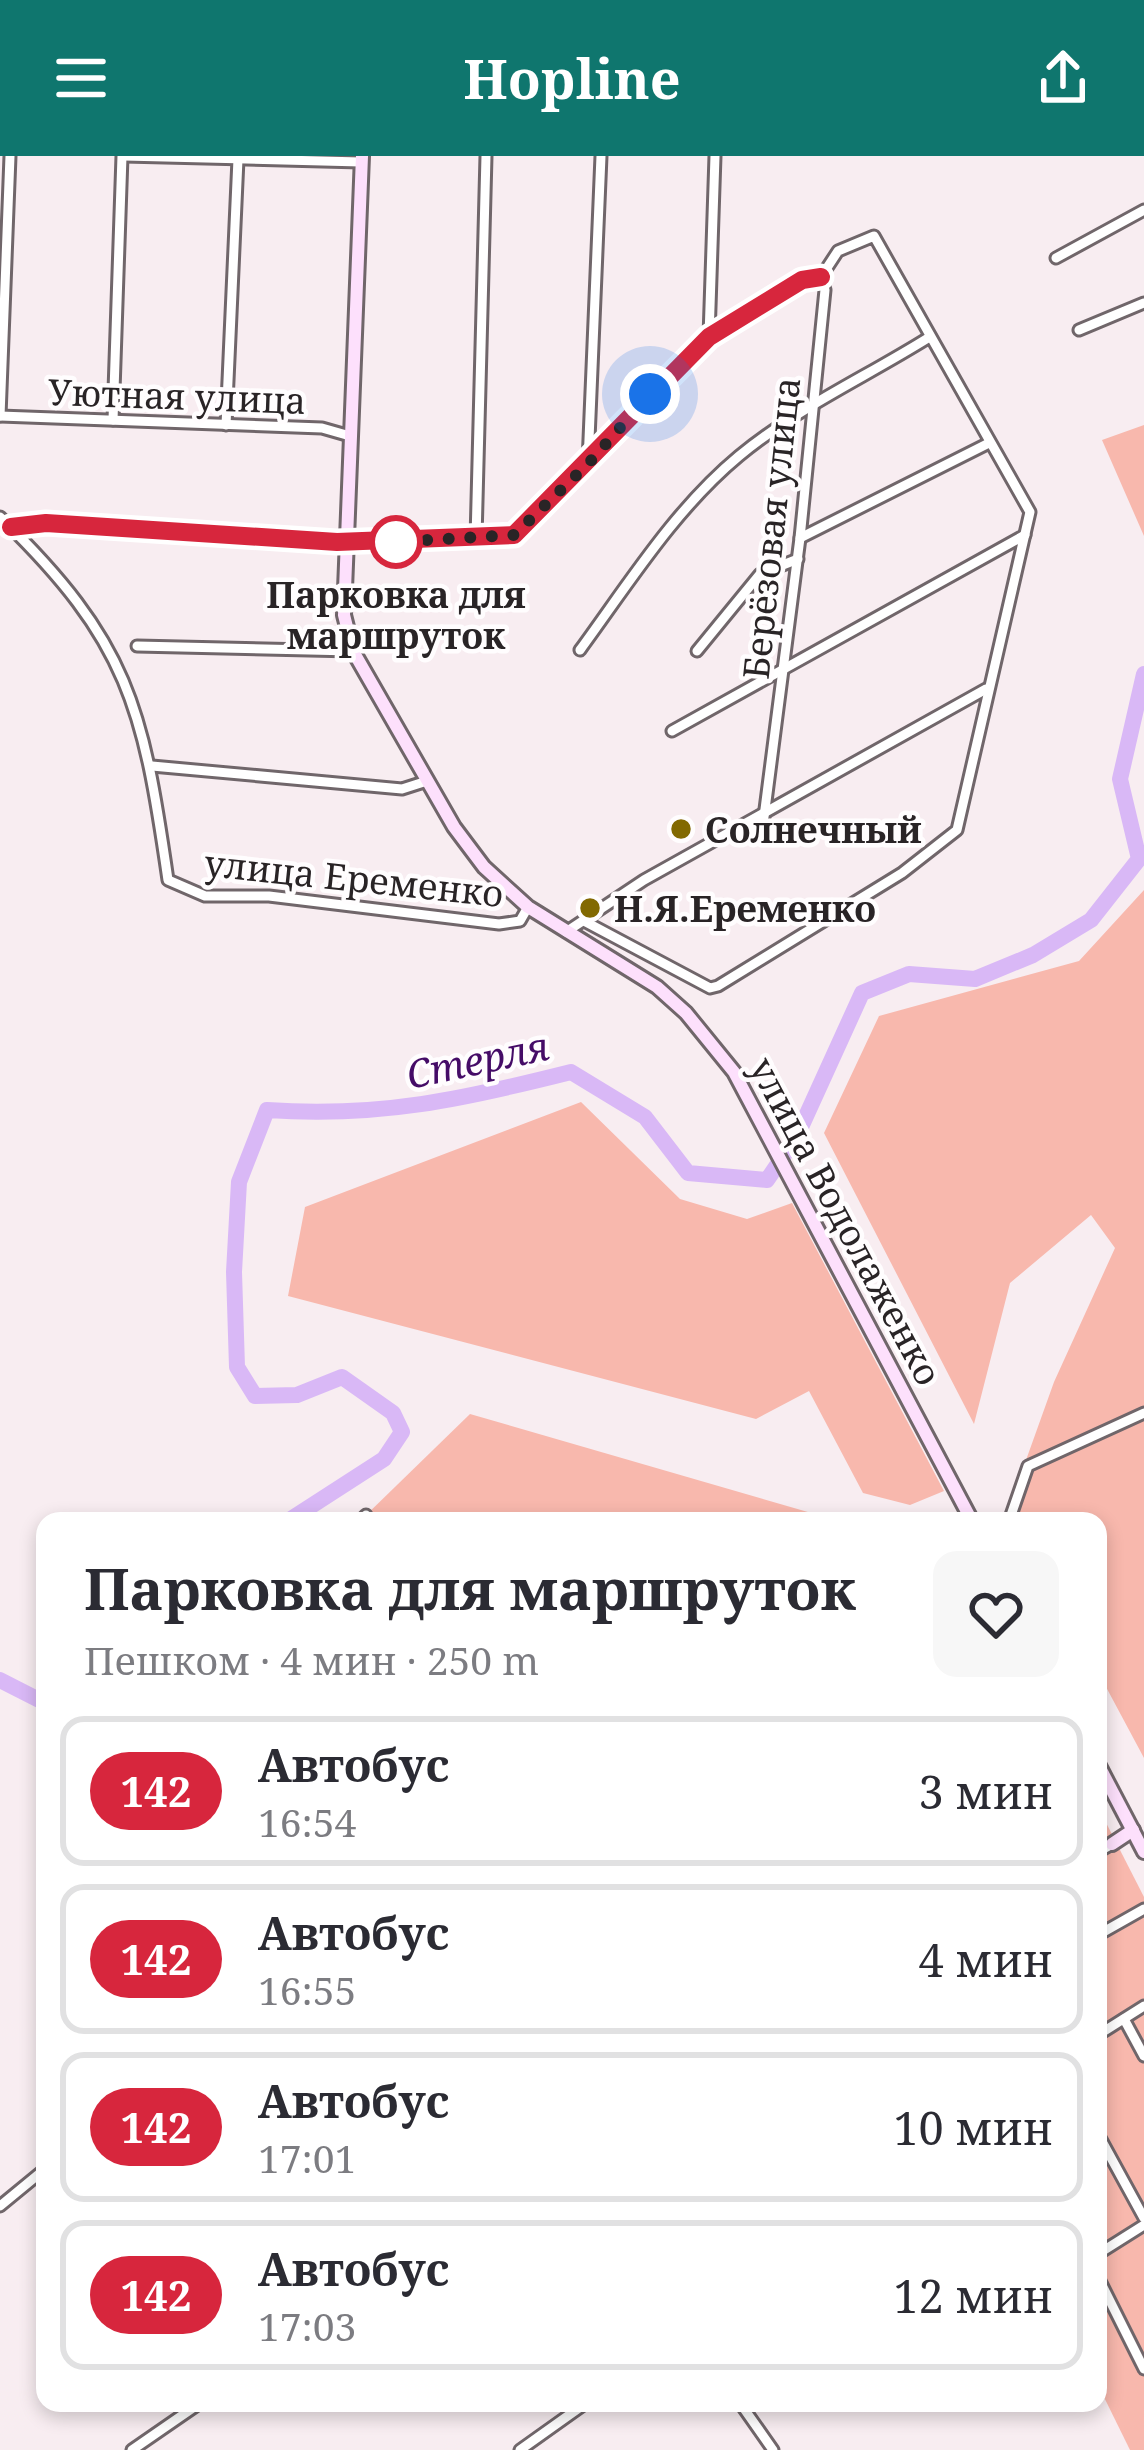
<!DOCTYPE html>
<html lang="ru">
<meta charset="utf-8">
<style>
body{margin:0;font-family:"Noto Serif",serif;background:#f7f7f7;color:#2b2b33;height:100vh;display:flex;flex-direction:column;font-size:45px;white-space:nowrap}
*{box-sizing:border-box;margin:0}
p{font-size:39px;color:#7c7c81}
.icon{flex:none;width:66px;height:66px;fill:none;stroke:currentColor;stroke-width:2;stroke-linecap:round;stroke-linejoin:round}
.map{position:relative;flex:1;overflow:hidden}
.panel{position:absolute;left:36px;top:1356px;width:1071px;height:900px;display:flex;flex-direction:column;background:#fff;border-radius:24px;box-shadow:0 6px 18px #0003}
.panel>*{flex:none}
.badge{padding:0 24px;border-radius:39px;font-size:42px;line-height:78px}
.you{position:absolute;width:60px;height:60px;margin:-30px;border:9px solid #fff;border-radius:50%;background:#1a73e8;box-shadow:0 0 0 18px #1a73e833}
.map>.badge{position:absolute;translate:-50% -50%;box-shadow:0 0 0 6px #fff}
.round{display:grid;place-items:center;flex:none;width:126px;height:126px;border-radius:24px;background:#f7f7f7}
.summary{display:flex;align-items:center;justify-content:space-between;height:204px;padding:0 48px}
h1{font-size:57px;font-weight:700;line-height:90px}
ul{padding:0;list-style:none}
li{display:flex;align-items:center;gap:36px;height:150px;margin:0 24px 18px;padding:0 24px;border:6px solid #e1e1e2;border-radius:24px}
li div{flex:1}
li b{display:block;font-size:45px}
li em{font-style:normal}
li .badge{min-width:132px;font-weight:700;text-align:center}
header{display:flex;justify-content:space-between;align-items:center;height:156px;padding:0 48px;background:#0f766e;color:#fff;font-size:54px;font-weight:700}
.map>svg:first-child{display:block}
.green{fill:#f8b8ad}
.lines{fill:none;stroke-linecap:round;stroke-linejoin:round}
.river{stroke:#d9b8f6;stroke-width:16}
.minor-casing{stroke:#70666a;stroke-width:15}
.secondary-casing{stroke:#70666a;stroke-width:18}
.minor{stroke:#fff;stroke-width:9}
.secondary{stroke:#fde0fc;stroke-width:12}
.line-casing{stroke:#fff;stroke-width:27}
.line{stroke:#d7263d;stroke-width:18}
.walk{stroke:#292426;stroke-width:12;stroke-dasharray:0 21.6}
.stop-dot{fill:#fff;stroke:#d7263d;stroke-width:6}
.poi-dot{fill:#826901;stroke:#fffdfe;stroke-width:4.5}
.labels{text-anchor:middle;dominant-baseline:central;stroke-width:9;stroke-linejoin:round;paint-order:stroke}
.street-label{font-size:36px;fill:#292426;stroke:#fffdfe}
.stop-label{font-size:36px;font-weight:bold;fill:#292426;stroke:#fffdfe}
.poi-label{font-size:36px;font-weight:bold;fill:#292426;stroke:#fffdfe;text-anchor:start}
.water-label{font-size:39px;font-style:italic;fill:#450c67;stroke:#fffdfe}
</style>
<header><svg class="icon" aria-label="menu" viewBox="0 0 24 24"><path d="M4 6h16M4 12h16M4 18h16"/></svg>Hopline<svg class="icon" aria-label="share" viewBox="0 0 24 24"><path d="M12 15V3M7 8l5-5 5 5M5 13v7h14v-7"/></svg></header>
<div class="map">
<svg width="1144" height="2294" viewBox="0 0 1144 2294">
<rect width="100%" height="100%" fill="#f8edf1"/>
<g class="green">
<path d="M1144,269V380L1102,284Z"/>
<path d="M1144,734V1602L1098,1516V1365H1009L1006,1360L1054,1226L1115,1092L1091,1059L1010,1127L974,1268L824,977L879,860L1079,805Z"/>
<path d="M581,946L680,1043L747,1063L792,1047L944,1335L910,1349L863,1337L809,1235L756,1263L288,1140L305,1051Z"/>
<path d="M470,1258L839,1365H360Z"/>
<path d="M1098,1651L1144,1741V2294H1130L1098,2229Z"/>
</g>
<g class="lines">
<g class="river">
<path d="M288,1365L384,1303L402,1276L393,1257L342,1221L297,1239L255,1240L237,1211L234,1116L239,1026L267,954C379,962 464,943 571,916L645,961L688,1017L767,1024L797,980L862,837L909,818L975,823L1033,799L1091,764L1139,703L1120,623L1144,518"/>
<path d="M0,1524L45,1547"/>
</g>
<defs>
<g id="minor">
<path d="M124,0L361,6"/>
<path d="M1056,102L1144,54"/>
<path d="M1079,174L1144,147"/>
<path d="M709,181L715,0"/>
<path d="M0,260L322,272L350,280"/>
<path d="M0,260L10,0"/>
<path d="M113,264L122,0"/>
<path d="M226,269L238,3"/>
<path d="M588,307L601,0"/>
<path d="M0,361C129,486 143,551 168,724L205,740H269L499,768L520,765L528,751"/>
<path d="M11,372L46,367L337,386L514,379L709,181L802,124L821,121"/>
<path d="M800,382L987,288"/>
<path d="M476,383L486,0"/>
<path d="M137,490L353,495"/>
<path d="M580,494C629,427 675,353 739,300C797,252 864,222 928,182"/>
<path d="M697,495L760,418L798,403"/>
<path d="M672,575L1025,379"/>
<path d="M152,610L402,633L427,625"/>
<path d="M584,765L710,832L718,830L902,717L957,674L1030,356L874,80L838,95L821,121L825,134L800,382L764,661"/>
<path d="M566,776L644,724L986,533"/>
<path d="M360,1365L366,1359"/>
<path d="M1009,1365L1028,1310L1144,1257"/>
<path d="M1098,1696L1112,1688"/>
<path d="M1098,1779L1144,1753"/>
<path d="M1124,1863L1144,1900"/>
<path d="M1098,1879L1144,1850"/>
<path d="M1098,1978L1144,2062"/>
<path d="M0,2050L45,2013"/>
<path d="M1098,2098L1144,2069"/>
<path d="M1098,2121L1144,2213"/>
<path d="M740,2247L773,2294"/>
<path d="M132,2294L200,2247"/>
<path d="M520,2294L586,2247"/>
</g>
<g id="secondary">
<path d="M362,0L344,459L353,495L454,671L484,711L528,751L657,831L686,857L734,916L972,1365"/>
<path d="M1098,1608L1144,1696"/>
<path d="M1112,1688L1133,1674"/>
</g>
</defs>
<use href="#minor" class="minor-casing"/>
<use href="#secondary" class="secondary-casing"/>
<use href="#minor" class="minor"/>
<use href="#secondary" class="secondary"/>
</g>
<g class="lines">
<defs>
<path id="line" d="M11,371L46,367L337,386L514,379L709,181L802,124L821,121"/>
</defs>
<use href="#line" class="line-casing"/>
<use href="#line" class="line"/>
<path class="walk" d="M396,386H390L514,379L588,308L650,238"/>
</g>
<circle class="stop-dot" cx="396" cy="386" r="24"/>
<g class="poi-dot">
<circle cx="681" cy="673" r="12"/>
<circle cx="590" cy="752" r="12"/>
</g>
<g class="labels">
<g class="street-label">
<text transform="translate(177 240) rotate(2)">Уютная улица</text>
<text transform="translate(771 372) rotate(-84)">Берёзовая улица</text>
<text transform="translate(354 722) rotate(6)">улица Еременко</text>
<text transform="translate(846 1065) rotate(62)">улица Водолаженко</text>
</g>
<g class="stop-label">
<text x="396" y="438">Парковка для<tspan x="396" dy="41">маршруток</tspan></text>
</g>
<g class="poi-label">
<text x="705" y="673">Солнечный</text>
<text x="614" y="752">Н.Я.Еременко</text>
</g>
<g class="water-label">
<text transform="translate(477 903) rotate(-12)">Стерля</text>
</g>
</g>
</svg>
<div class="you" style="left:650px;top:238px"></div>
<section class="panel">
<div class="summary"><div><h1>Парковка для маршруток</h1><p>Пешком · 4 мин · 250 m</p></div><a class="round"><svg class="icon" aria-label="heart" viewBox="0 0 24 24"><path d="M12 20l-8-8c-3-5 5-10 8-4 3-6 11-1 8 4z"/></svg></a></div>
<ul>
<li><span class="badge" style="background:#d7263d;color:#fff">142</span><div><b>Автобус</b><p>16:54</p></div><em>3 мин</em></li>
<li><span class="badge" style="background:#d7263d;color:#fff">142</span><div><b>Автобус</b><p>16:55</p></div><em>4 мин</em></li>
<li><span class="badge" style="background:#d7263d;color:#fff">142</span><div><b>Автобус</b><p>17:01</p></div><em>10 мин</em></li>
<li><span class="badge" style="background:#d7263d;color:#fff">142</span><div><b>Автобус</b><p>17:03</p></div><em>12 мин</em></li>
</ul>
</section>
</div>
